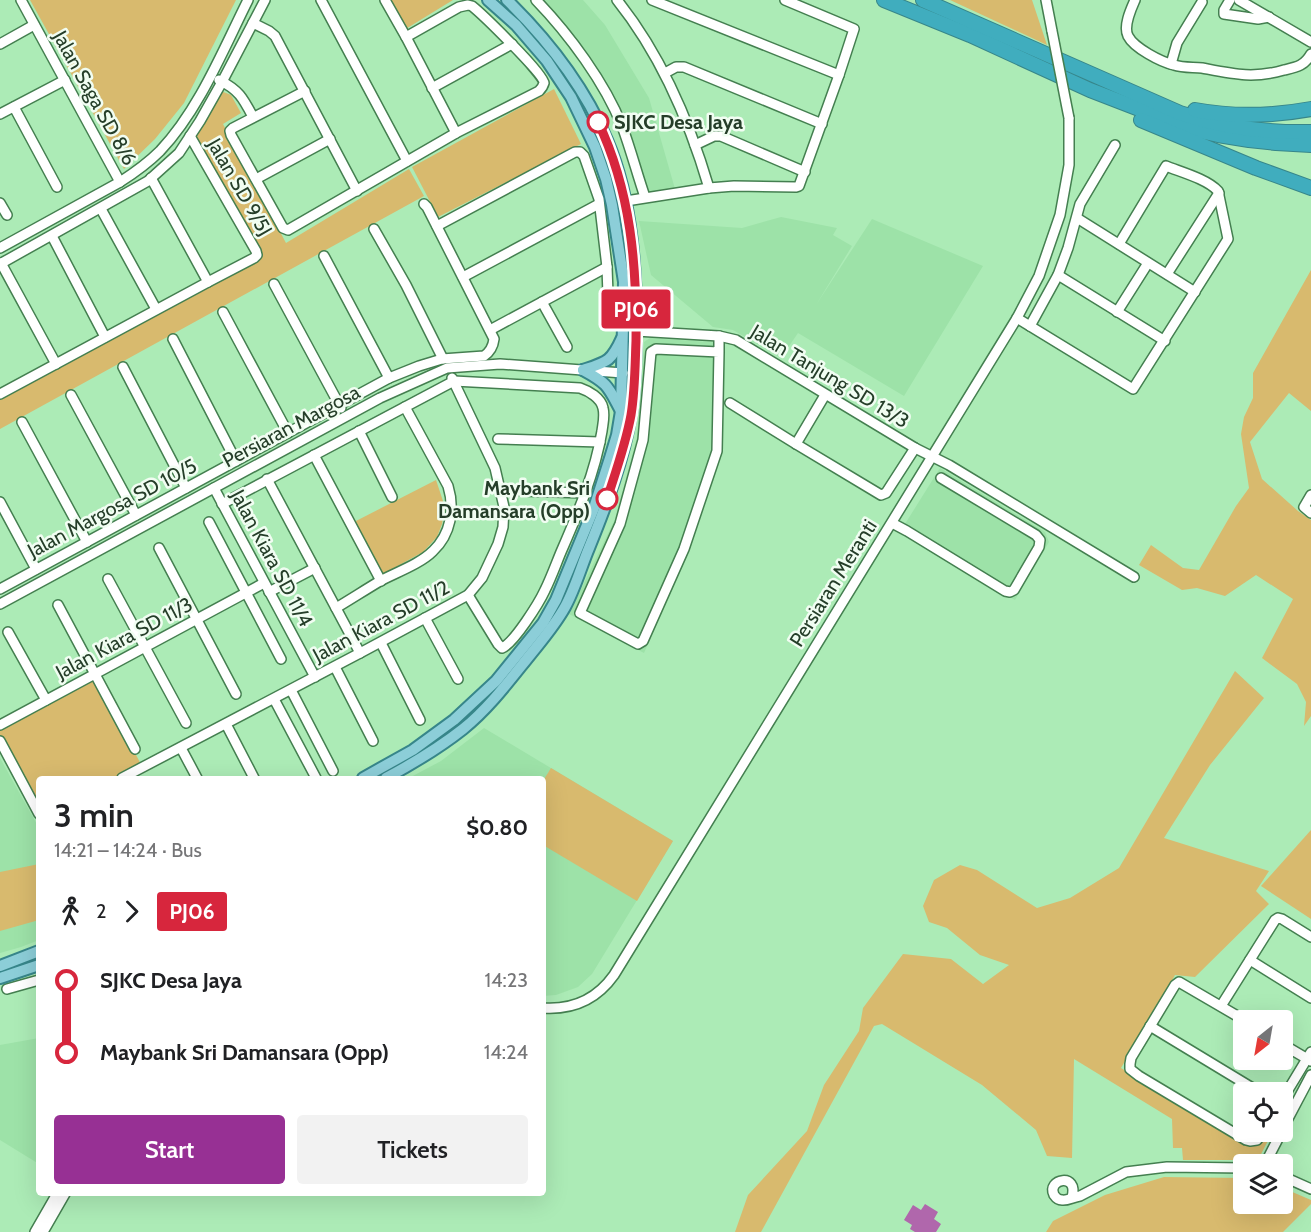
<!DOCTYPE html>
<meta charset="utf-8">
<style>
body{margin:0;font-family:Cabin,sans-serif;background:#f2f2f2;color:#202124;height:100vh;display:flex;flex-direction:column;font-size:22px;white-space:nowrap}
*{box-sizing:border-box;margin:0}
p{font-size:20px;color:#757577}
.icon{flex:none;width:33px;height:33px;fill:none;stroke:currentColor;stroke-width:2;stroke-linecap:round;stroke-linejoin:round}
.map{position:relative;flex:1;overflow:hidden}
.details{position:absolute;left:36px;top:776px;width:510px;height:420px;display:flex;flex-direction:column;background:#fff;border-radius:6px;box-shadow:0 6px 24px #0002}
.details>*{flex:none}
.badge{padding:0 12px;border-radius:4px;font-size:21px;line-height:39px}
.needle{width:39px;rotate:211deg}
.fabs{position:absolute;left:1233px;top:1010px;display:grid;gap:12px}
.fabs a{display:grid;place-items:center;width:60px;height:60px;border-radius:6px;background:#fff;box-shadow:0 6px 24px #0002;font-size:30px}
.map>.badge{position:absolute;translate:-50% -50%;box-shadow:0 0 0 3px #fff}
.legs{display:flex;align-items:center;gap:9px;height:66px;padding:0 18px;font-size:20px}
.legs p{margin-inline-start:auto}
.summary{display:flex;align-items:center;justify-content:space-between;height:102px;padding:0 18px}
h1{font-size:33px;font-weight:600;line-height:45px}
.cta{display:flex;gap:12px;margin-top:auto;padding:12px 18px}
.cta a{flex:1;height:69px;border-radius:6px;background:#973094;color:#fff;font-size:24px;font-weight:600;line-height:69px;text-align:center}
.cta a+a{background:#f2f2f2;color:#202124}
ul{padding:0 18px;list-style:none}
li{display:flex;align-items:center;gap:21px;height:72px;font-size:22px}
li i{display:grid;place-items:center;width:9px;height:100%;margin:0 8px;background:currentColor}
li i::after{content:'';width:15px;height:15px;margin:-8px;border:4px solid;border-radius:50%;background:#fff}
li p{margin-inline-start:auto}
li:first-child i{background:linear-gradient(#0000 50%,currentColor 0)}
li:last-child i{background:linear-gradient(currentColor 50%,#0000 0)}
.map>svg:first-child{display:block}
.built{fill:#9de2a8}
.green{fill:#d8ba6e}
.water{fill:#b067ac}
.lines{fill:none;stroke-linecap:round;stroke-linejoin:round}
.minor-casing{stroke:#447f50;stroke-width:12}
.major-casing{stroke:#37868a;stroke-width:14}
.highway-casing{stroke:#37868a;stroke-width:16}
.minor{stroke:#fff;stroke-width:9}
.major{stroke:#8cced8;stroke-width:10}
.highway{stroke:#40adbe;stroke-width:14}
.minor-bridge-casing{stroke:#447f50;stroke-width:12;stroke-linecap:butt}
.minor-bridge{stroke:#fff;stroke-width:9}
.line-1-casing{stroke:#fff;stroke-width:14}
.line-1{stroke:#d7263d;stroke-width:9}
.stop-1-dot{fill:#fff;stroke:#d7263d;stroke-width:3}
.labels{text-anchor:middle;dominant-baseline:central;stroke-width:5;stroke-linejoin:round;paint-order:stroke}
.street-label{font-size:20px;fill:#253e29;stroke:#f1fdf2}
.stop-label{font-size:20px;font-weight:bold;fill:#253e29;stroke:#f1fdf2;text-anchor:start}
</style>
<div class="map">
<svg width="1311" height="1232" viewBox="0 0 1311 1232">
<rect width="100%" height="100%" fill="#acebb6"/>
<g class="built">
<path d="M529,0H583L605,25L649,98L677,196L643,201L612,115L574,48Z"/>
<path d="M781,217L837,228L833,235L852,246L816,305L872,219L983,266L904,396L798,333L781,358L733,330L713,327L651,275L639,221L742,228Z"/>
<path d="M650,338L724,343L722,449L688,553L644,653L569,614L615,519L637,437L644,342Z"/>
<path d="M940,468L1045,532L1049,542L1015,600L900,532Z"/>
<path d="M484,728L673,841L592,974L578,987L556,995L543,996V778H409L441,761Z"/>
<path d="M0,758L39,828V940L21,947L0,953Z"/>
<path d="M39,1038V1164L0,1140V1045Z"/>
</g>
<g class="green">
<path d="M30,0H236L184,103L155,139L124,169Z"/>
<path d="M387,0H453L404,30Z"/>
<path d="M950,0H1032L1047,45Z"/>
<path d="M554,89L581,144L438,217L412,167Z"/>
<path d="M221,91L231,95L241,113L223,124L286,243L409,169L424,196L0,429V400L261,257L195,137Z"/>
<path d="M1311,270V411L1289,393L1250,442L1262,479L1298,511L1311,520V716L1304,726L1306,702L1297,684L1262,658L1293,599L1256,575L1225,596L1197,588L1182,590L1139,565L1151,545L1183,568L1199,570L1236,506L1249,488L1241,434L1244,417L1253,398V373Z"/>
<path d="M436,480L445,507L442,524L437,537L423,552L383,574L354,522Z"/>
<path d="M1235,671L1264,698L1210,765L1164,838L1269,871L1256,891L1269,904L1195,977L1175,975L1121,1068L1245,1145L1257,1146L1267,1131H1273L1258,1160H1183L1182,1148H1173L1172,1119L1074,1059L1072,1158L1047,1156L1036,1130L982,1085L882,1024L874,1026L761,1232H735L748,1195L807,1131L824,1085L859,1031L863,1008L903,954L951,959L983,984L1009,965L980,955L947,928L929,922L923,906L934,880L960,865L977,870L1037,908L1070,898L1119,868Z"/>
<path d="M94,677L142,766L118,778H39V809L0,736V727Z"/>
<path d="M551,768L673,841L637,901L543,845V781Z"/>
<path d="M1311,830V919L1261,886Z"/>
<path d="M39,864V920L0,931V872Z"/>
<path d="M1164,1177L1243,1178L1244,1203H1282L1283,1188L1311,1200V1204L1283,1232H1046L1053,1221L1105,1195Z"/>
</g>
<path class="water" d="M925,1204L938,1212L934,1219L941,1224L936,1232H915L910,1229L912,1225L904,1220L913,1205L921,1210Z"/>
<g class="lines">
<defs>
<g id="minor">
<path d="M21,0L120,182"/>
<path d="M321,0L407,161"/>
<path d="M385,0L406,37L456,133"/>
<path d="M536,0C569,34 605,83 622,126C631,150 637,174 645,197"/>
<path d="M617,0C661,55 689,120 709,188"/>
<path d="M652,0L839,75"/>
<path d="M1046,0L1052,31"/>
<path d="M1135,0C1131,9 1123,26 1128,36C1134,48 1161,62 1174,65C1183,68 1193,67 1202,68C1233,74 1253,79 1284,70C1297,67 1304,66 1311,54"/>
<path d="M1230,0L1224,10V14L1258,19L1269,17"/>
<path d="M1239,0L1311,42"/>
<path d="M253,23L269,31L275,36L357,191"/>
<path d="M0,44L34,25"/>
<path d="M1171,64L1177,43L1202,2"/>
<path d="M665,73L676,67H684L822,124"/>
<path d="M219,80C239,90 243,98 253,117"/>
<path d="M432,88L512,44"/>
<path d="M305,91L233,128L230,131L231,135L283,228L288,230L456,133L539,91C541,89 543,87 544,83C544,74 482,14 472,6L468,5L459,7L406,37"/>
<path d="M14,107L57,187"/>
<path d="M0,114L65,80"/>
<path d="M695,145L714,136H721L805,172"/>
<path d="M151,178L208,282"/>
<path d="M256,179L330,139"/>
<path d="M626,201L709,188L734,186L796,187L799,186L839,75L854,29L785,0"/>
<path d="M0,203L7,215"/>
<path d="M101,209L156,309"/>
<path d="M1077,218L1195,292"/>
<path d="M437,226L575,152H580L584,156L599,199L607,267L608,295"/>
<path d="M374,229L406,285L443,359"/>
<path d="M52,236L105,337"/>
<path d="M0,248L120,182C134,173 148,163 160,151C199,110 223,50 248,0"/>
<path d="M324,256L389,378"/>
<path d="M1,263L56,364"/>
<path d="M0,264L148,181L179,153L200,121L222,82L265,0"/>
<path d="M1167,274L1219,193"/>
<path d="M1058,275L1165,341"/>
<path d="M463,277L599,204"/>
<path d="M274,284L341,408"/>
<path d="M542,302L567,347"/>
<path d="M223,312L288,433"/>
<path d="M1117,312L1148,263"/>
<path d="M1017,318L1133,389L1228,239L1218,191C1207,179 1181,172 1166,166L1119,244"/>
<path d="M1030,326L1058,275L1068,248L1080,204L1115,145"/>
<path d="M490,330L607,267"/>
<path d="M636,331L719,336L736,340L915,448L949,465L1134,577"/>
<path d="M173,339L236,461"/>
<path d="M719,352L656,349L651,352L643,440L620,524L580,613L638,644L643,641L684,549L717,451L719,352V336"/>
<path d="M123,367L186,488"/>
<path d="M0,394L208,282L254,258L257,255L256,251L190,136"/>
<path d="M71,395L136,515"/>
<path d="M730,403L796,444L881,495L886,493L915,448"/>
<path d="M22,422L87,542"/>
<path d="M359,431L392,497"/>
<path d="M498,439L600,442"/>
<path d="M796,444L825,395"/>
<path d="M314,455L381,581"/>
<path d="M267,479L360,653"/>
<path d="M214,488L315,677"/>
<path d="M521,491L586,493"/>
<path d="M1311,495L1304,507L1311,513"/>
<path d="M0,502L36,569"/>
<path d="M222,504L454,381L580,388C589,391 601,398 603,408C605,416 603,423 602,431C595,473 578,513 561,552C556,564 551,578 545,590C539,603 514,643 502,648L498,644L468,595"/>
<path d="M209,522L281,659"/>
<path d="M892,523L907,531L1005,591L1010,592L1014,590L1039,547L1040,540L1036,535L941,478"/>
<path d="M159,548L236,694"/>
<path d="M108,579L186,723"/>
<path d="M0,589L389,378L419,366L442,359L484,356C490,352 493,347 494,339L427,207L424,204"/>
<path d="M269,592L315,568"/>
<path d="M0,604L380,398L447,368L500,364L623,373"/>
<path d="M58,605L135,749"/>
<path d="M336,608C351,599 365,590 380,581C397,572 420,564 433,551C451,534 455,509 448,486L405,407"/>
<path d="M425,618L458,679"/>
<path d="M8,632L46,700"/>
<path d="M381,643L420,720"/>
<path d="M335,667L373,741"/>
<path d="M291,690L333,771"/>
<path d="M274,699L316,778"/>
<path d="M226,724L254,778"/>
<path d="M0,725L264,583"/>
<path d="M0,741L39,814"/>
<path d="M181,748L197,778"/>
<path d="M122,778L360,653L468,595L482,578L498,544L503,527L504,507L495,468L452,378"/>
<path d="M1250,960L1311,998"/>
<path d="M7,989L39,980"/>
<path d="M1221,1006L1275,920L1278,918L1282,919L1311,937"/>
<path d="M543,1008C573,1010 597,999 614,975L1017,318L1039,276L1060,215L1069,165V118"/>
<path d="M1244,1020L1179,982L1175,985L1131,1058L1130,1064V1069L1139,1076L1246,1140L1250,1141L1257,1140L1264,1131"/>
<path d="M1150,1026L1259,1092"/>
<path d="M1282,1044L1311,1061"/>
<path d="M1282,1100L1311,1052"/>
<path d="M1282,1130L1311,1075"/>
<path d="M1265,1164L1282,1131"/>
<path d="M1282,1176L1311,1189"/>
<path d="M1072,1197C1079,1172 1046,1179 1054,1195C1056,1198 1059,1200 1062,1200C1067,1201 1073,1197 1080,1196L1126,1172L1167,1167L1244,1168"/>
<path d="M35,1232L58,1192"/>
<path d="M43,1232L66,1192"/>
</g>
<g id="major">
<path d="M583,370C609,384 608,387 621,411"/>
<path d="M583,370C607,362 611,362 622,338"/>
<path d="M363,778L413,750L454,720L496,681L543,623L556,600L594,508L610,458L617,435L621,411L624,282L612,205L606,179L595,147L571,97L547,61L516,25L488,0"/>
<path d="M386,778C412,764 439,748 463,729C489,708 509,681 530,655C542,640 555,625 565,607C575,589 581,567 589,548C606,506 624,459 631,414C635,390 635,365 636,341C637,276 633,201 607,140C584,86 548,40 507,0"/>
<path d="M0,966L39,951"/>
<path d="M0,978L39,965"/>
</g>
<g id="highway">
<path d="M884,0L970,35L1090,90L1191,129L1218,135L1249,140L1276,143L1311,145"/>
<path d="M923,0L1180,113C1222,127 1267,133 1311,132"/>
<path d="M1195,110C1233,117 1273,116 1311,109"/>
<path d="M1141,120L1256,168L1311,188"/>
</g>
</defs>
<use href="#minor" class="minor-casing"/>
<use href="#major" class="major-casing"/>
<use href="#highway" class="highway-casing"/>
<use href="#minor" class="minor"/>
<use href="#major" class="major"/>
<use href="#highway" class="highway"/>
<defs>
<path id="minor-bridge" d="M1052,31L1069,118"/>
</defs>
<use href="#minor-bridge" class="minor-bridge-casing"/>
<use href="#minor-bridge" class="minor-bridge"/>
</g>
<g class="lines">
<defs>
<path id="line-1" d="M598,122C631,191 637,266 636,341C635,366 635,391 631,415C626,443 616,471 607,499"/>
</defs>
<use href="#line-1" class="line-1-casing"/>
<use href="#line-1" class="line-1"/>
</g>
<g class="stop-1-dot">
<circle cx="598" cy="122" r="10"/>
<circle cx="607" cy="499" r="10"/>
</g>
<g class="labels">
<g class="street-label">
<text transform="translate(95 98) rotate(61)">Jalan Saga SD 8/6</text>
<text transform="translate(240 187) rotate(60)">Jalan SD 9/5J</text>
<text transform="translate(830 376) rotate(31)">Jalan Tanjung SD 13/3</text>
<text transform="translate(291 426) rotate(-28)">Persiaran Margosa</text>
<text transform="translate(112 508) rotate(-28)">Jalan Margosa SD 10/5</text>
<text transform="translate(272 558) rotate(62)">Jalan Kiara SD 11/4</text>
<text transform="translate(833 583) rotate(-58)">Persiaran Meranti</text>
<text transform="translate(381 621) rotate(-28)">Jalan Kiara SD 11/2</text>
<text transform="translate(124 638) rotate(-28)">Jalan Kiara SD 11/3</text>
</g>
<g class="stop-label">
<text x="614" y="122">SJKC Desa Jaya</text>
<text x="590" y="488" text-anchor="end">Maybank Sri<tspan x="590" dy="23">Damansara (Opp)</tspan></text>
</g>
</g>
</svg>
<div class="fabs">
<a><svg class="needle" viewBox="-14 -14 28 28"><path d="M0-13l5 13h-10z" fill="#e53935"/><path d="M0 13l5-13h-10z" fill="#757577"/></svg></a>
<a><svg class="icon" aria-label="locate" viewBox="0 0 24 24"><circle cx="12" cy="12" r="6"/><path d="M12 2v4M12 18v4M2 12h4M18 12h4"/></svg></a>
<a><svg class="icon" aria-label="layers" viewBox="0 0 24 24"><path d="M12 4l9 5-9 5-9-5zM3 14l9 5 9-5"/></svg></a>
</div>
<b class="badge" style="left:636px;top:309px;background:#d7263d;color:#fff">PJ06</b>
<section class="details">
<div class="summary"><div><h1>3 min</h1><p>14:21 – 14:24 · Bus</p></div><b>$0.80</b></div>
<div class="legs"><svg class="icon" aria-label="walk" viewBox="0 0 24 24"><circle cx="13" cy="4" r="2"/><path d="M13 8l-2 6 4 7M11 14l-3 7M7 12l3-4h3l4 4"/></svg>2<svg class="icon" aria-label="forward" viewBox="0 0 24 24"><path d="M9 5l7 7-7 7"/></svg><b class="badge" style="background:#d7263d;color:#fff">PJ06</b></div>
<ul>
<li><i style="color:#d7263d"></i><b>SJKC Desa Jaya</b><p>14:23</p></li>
<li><i style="color:#d7263d"></i><b>Maybank Sri Damansara (Opp)</b><p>14:24</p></li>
</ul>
<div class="cta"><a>Start</a><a>Tickets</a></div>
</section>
</div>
